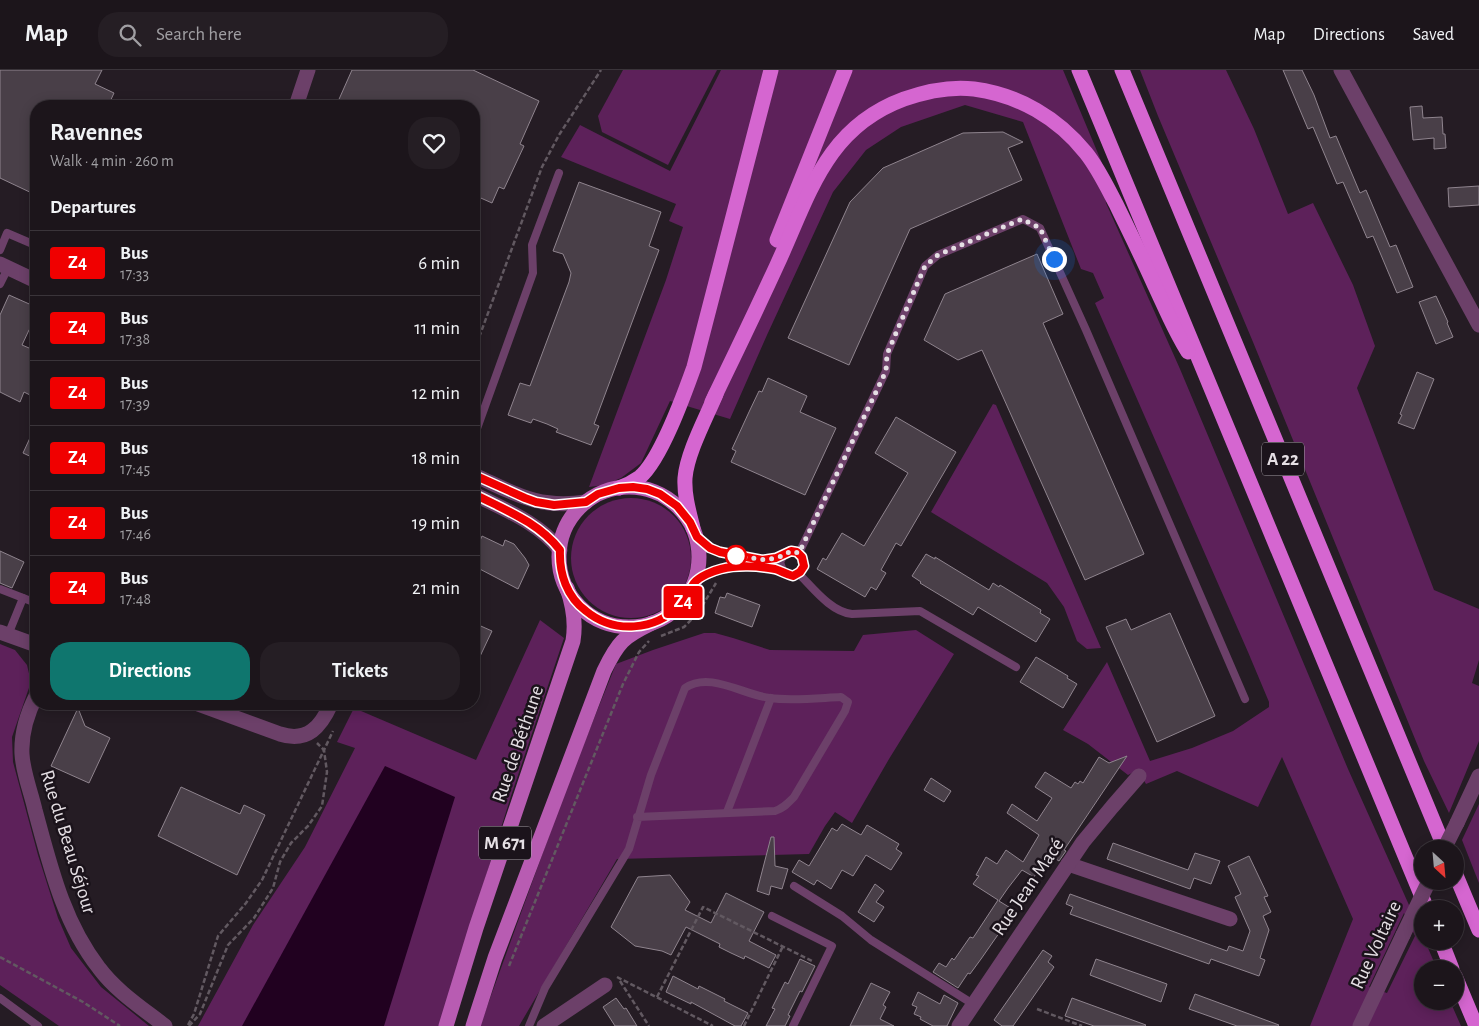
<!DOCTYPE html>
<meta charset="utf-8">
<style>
body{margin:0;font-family:"Alegreya Sans",sans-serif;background:#251e24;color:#f1f3f6;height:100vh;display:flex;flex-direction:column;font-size:19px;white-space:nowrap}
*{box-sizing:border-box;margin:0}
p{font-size:16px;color:#a09fa3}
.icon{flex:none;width:28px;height:28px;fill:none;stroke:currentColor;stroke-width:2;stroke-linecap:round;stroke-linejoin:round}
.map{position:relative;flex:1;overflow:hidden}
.side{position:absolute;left:30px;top:30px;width:450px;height:610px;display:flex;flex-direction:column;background:#1c151b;border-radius:20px;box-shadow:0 2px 12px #0003,0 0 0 1px #3a343a}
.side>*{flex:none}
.badge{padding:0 10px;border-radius:4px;font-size:18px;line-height:32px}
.needle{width:32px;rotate:154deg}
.tools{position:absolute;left:1414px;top:770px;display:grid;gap:10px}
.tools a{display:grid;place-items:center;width:50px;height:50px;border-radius:50%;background:#1c151b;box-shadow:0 2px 12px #0003,0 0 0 1px #3a343a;font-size:25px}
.you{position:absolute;width:25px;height:25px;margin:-12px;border:4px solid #fff;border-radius:50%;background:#1a73e8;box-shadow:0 0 0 8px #1a73e833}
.map>.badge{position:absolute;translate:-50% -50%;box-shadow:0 0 0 2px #fff}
h2{padding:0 20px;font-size:19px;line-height:45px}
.round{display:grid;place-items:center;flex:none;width:52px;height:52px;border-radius:20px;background:#251e24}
.headline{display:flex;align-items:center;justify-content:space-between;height:85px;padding:0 20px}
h1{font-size:24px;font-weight:700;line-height:38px}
.primary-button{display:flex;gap:10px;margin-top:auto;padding:10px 20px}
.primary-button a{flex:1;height:58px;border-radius:20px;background:#0f766e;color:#fff;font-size:20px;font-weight:700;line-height:58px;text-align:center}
.primary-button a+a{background:#251e24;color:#f1f3f6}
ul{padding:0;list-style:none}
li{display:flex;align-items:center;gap:15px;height:65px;padding:0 20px;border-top:1px solid #3a343a}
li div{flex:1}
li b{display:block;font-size:19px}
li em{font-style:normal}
li .badge{min-width:55px;font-weight:700;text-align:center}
header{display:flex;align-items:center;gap:30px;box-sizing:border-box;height:70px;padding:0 25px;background:#1c151b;border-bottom:1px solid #3a343a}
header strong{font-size:24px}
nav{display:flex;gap:28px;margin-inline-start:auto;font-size:18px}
.search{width:350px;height:45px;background:#251e24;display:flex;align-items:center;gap:12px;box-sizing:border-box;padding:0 18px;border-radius:20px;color:#a09fa3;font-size:19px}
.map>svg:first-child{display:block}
.green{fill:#5d215a;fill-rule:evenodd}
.water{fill:#210120}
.building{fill:#493f48;stroke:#8f848e}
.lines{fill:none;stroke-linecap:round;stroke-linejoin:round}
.path{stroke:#625961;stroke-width:2.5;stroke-dasharray:5 2.5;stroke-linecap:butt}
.service{stroke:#6c4069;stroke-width:8}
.minor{stroke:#6c4069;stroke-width:15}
.tertiary{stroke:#6c4069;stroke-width:15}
.primary{stroke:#b85cb2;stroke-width:15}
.motorway{stroke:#d566d0;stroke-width:15}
.minor-bridge{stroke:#6c4069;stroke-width:15}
.line-casing{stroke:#fff;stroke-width:11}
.line{stroke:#f00000;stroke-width:8}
.walk{stroke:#e5dfe4;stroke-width:5;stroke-dasharray:0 9}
.stop-dot{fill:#fff;stroke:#f00000;stroke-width:2.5}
.labels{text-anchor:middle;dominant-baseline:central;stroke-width:5;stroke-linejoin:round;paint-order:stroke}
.shield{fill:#1b131b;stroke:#a8a2a8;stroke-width:1}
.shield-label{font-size:19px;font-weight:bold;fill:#e5dfe4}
.street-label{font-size:20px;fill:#e5dfe4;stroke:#1b131b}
</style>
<header>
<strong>Map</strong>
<div class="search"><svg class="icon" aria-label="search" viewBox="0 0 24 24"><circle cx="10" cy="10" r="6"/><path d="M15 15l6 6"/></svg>Search here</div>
<nav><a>Map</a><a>Directions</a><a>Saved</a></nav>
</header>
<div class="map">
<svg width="1479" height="956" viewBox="0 0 1479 956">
<rect width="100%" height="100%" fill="#251c24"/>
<g class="green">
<path d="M623,0H717L668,95L602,62L598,46Z"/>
<path d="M721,0H1063L1102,93L1106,133L1180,299L1348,699L1422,864V871H1425L1437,899H1422V931H1450L1461,956H1310L1353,849L1282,687L1258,737L1177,701L1146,714L1138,700L1128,705L1088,674L1063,660L1107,592L1150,691L1192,678L1233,661L1269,637V632L1248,582L1095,233L1104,228L1093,203L1081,199L1023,52L965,35L901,57L866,80L833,122L767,265L730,349L670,331L641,393L621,408L604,415L589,417L666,210L683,157L669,151L676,134L561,87L580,55L670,101ZM1404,843L1415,866L1387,923L1369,917Z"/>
<path d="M1140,0H1226L1254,59L1288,144L1313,133L1353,215L1375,276L1357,318L1434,520L1479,539V590L1472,613L1479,616V671L1449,743L1424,691L1253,272L1158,46Z"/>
<path d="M993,334L996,335L1101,578L1087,579L1077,571L1064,537L1047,513L931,442Z"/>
<circle cx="631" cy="488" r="60"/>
<path d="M540,550L564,568L511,726L439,956H198L253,855L305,777L355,678L337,672L354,638L476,690Z"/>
<path d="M916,560L954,584L889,689L852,753L835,742L825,756L809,784L617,789L519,956H480L570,708L616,594L653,580L704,563H715L733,568L770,580L854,581L863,565Z"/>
<path d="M0,574L15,580L27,595L31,612L12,667L13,692L38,785L58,848L71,878L101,917L149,956H59L0,915Z"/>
<path d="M1479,734V813L1462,770Z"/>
</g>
<path class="water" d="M385,696L455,727L384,956H242Z"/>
<g class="building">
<path d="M0,0H102L95,14L114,23L108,36H36V125L0,108Z"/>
<path d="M352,0H473L539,31L520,74L524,76L504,119L499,117L492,133L474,125V36H336Z"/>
<path d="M1283,0H1302L1314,25L1330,68L1336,66L1360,123L1366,120L1390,177L1396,175L1413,217L1397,223L1373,166L1367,168L1343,112L1337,114L1313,57L1308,59Z"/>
<path d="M1422,36L1423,48L1442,47L1443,64H1445L1446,78L1434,79V68L1413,70L1410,37Z"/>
<path d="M1003,62L1023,72L1008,78L1022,110L910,159L849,295L788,268L850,132L883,98L963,63Z"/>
<path d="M579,112L661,142L649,176L659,180L594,354L599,356L591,375L556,362L558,359L547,354L533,349L531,353L508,345L520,313L530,316L569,212L571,203L563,184L553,181Z"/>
<path d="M1479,116V135L1449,137L1448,118Z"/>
<path d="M1037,184L1063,244L1043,253L1144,484L1085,510L982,280L958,290L924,270L945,224Z"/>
<path d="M9,225L36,237V251L29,260L22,275L36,281V328L24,322L20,332L0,322V245Z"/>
<path d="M1436,226L1448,252L1447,253L1453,267L1436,274L1419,232Z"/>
<path d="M1417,302L1434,309L1414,359L1398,353L1402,345L1400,344Z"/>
<path d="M768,308L807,326L800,342L836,358L805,425L731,392L736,381L732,379L749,342L759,321L762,322Z"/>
<path d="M896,347L956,382L901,476L896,473L881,500L886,503L876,520L871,517L865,527L817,499L823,488L826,490L842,463L864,476L908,403L875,383Z"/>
<path d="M36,355V389L23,383Z"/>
<path d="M482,466L503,476L505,470L514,474L525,488L529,495L518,519L474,496V477L477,478Z"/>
<path d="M0,481L24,492L12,518L0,513Z"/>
<path d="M926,484L935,489V487L989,520L993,513L999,517L1000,515L1041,540L1040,543L1050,549L1036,572L978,537L973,545L920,513L921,512L912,506Z"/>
<path d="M727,523L760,535L752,557L715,543L720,527L725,528Z"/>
<path d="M1170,543L1215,646L1157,672L1106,557L1126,549L1131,560Z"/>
<path d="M474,553L492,561L474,599Z"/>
<path d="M1036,587L1068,606L1067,608L1077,614L1063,638L1020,612Z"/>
<path d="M78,638L85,656L110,668L89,713L51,696Z"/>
<path d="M1127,686L1064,780L1066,781L1059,791L1048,784L1034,807L1022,800L1008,818L999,831L1012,839L1009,845L1011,846L981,889L970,904L968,903L958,918L933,902L939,893L946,897L952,888L954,890L970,867L973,868L998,830L973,814L979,806L976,805L986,787L997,794L1006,780L1023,792L1039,765L1007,743L1012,734L1037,751L1052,728L1035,717L1045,702L1071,718L1075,712L1078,714L1080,711L1083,713L1099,687L1109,693Z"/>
<path d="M931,708L951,721L944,732L924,720Z"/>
<path d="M181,717L240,744L244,735L265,745L237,805L158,766Z"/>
<path d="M842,754L861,765L867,755L899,774L896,779L902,783L891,800L866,785L853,806L842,800L831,819L817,810L814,815L792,802L799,790L809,796L832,758L837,761Z"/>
<path d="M771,767H774L775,796L788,799L782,819L771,816L769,825L757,821Z"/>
<path d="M1113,773L1188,800L1195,783L1220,791L1211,814L1194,808L1190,819L1107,789Z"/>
<path d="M1249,786L1268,826L1264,827L1271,842L1263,846L1269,860L1260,888L1265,890L1259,906L1211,889L1209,894L1070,844L1073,837L1066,834L1070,824L1227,881L1229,876L1243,881L1250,861L1235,827L1241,824L1228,796Z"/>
<path d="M670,805L690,832L685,840L711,853L726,823L764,842L749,871L776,885L769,898L745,886L744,889L731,883L719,877L720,874L686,857L671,885L662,881L635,876L611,857L638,807Z"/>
<path d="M875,814L884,821L876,832L884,837L874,852L858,842Z"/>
<path d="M1043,880L1052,886L1048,892L1054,897L1013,956H1002L994,950Z"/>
<path d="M800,889L815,896L802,922L800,921L788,945L790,946L785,956H766L775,939L772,938L785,912L788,914Z"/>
<path d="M1096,889L1167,914L1161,932L1090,905Z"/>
<path d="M673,906L698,919L699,916L725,929L724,931L748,943L741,956H735L691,932V934L666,922Z"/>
<path d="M871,913L890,922L883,935L886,937L880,949L894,956H850Z"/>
<path d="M918,922L940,934L944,925L958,933L947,956H933L920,949L921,947L914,944L917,937L912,935Z"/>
<path d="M1195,924L1279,955L1278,956H1237L1189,939Z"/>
<path d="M616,928L624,939L626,938L637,956H615L603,937Z"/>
<path d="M1072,928L1146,955L1145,956H1094L1065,946Z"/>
</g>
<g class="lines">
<g class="path">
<path d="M474,281L542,97L559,65L601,0"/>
<path d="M661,566L684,557L698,543L716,513"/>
<path d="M0,887L83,932L120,956"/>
<path d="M509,896L623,614L639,582L649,571"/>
<path d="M617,907L713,956"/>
<path d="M620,911L649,956"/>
<path d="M657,927L703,837L812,891"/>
<path d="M1037,939L1082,956"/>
<path d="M188,955L194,944L218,866L246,833L262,810L324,680L317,673"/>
<path d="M189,956L200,944L228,875L254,848L273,818L280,792L291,773L308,756L322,736L327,702L324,680L333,661"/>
<path d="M744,956L783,876"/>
</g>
<g class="service">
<path d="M0,180L7,163L35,175L36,173"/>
<path d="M0,214L8,198"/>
<path d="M474,367L533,203L532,175L559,103"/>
<path d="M697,467C719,486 754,495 782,486"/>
<path d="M799,483L886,301L887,284L925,196L938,185L1023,149L1040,158L1086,260L1245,629"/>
<path d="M799,504C813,518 831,542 852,544L920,541L1016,597"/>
<path d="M694,513C717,497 745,493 773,499C781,501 787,505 795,505C807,500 807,487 795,481L785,483L780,492L783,501"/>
<path d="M0,519L36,533"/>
<path d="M8,565L23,528"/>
<path d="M727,742L771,628"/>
<path d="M794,816L842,846L871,870L973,934"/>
<path d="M772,846L832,876L793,956"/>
<path d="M0,928L38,956"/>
<path d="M529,956L545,918L629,779L651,705L685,618C710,601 743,625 770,628C791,631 819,628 841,627L848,632L845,641L794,727C788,733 784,738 775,741L637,747"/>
</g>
<g class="minor">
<path d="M1341,0L1479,255"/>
<path d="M296,36L308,0"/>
<path d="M0,562L36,575"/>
<path d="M36,626C27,644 21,664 22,684C23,703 31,722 35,740C50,795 63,852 99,898C116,921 142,938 165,956"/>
<path d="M198,634L280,664C308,673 321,656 331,634"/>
<path d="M1457,753L1479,706"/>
<path d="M1068,794L1230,849"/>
<path d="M544,956L605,915"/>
<path d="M959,956L1083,772L1112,737L1139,706"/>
<path d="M1360,956L1403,865"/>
</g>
<g class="tertiary">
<path d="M0,194L36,211"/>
<path d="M474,405C516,424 537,439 586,432"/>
<path d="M474,424C505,440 538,452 560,480"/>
</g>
<g class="primary">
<circle cx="629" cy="487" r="70"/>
<path d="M446,956L476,858L573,571C576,553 573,535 567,518"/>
<path d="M473,956L495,888L604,601C618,572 623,567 652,553"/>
</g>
<g class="motorway">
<path d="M1079,0L1427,839"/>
<path d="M1122,0L1445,779"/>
<path d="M777,170L845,0"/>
<path d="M712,332C734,286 756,241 777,195C809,126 825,58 904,29C927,21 950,16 974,19C1019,25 1058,48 1086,83C1098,98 1107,117 1116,134C1129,161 1142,187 1154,214C1165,237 1174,260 1188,282"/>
<path d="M619,418C627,415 633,412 640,407C661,389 684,325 694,297L771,0"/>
<path d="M693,458C689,442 684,425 685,408C687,383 706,348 716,324"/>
<path d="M1455,803L1479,860"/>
<path d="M1441,871L1452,899"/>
<path d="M1455,906L1476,956"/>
</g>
<g class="minor-bridge">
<path d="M1444,779L1457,753"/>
<path d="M1403,865L1429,811"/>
</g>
</g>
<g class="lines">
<defs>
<path id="line" d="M474,405L525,428L536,432L554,435L586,432L598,424L619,418L633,417L647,419L660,424L677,436L690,452L697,467L710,478L720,482L762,490L776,488L791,481L797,482L802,487L804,496L800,502L793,506C786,504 781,501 775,499C759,496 737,495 721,499C713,501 700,506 694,513C689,520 686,529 680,535C655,561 614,564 586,541C567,527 559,504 560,480C538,452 505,440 474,424"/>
</defs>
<use href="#line" class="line-casing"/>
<use href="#line" class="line"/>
<path class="walk" d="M736,486L767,490L782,486L791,481L799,483L886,301L887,284L925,196L938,185L1022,149L1040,158L1054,189"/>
</g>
<circle class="stop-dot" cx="736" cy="486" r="10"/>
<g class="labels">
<g class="shield">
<rect x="1262" y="372.5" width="42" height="33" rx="4"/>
<rect x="479" y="756.5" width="52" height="33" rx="4"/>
</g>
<g class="shield-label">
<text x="1283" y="389">A 22</text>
<text x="505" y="773">M 671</text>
</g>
<g class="street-label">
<text transform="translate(518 674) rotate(-71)">Rue de Béthune</text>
<text transform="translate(68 772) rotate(73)">Rue du Beau Séjour</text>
<text transform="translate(1028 817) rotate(-56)">Rue Jean Macé</text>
<text transform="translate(1376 875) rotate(-65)">Rue Voltaire</text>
</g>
</g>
</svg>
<div class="tools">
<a><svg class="needle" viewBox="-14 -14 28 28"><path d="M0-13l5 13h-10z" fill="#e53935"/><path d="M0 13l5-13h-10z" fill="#a09fa3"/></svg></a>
<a>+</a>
<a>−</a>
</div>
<div class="you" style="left:1054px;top:189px"></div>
<b class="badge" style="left:683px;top:532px;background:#f00000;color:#fff">Z4</b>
<section class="side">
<div class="headline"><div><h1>Ravennes</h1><p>Walk · 4 min · 260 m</p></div><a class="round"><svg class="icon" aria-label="heart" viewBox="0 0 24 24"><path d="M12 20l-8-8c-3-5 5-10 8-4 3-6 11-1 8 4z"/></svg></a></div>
<h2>Departures</h2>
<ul>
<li><span class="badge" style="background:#f00000;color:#fff">Z4</span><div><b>Bus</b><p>17:33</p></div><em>6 min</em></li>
<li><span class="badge" style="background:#f00000;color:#fff">Z4</span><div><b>Bus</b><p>17:38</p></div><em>11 min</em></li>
<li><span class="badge" style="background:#f00000;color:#fff">Z4</span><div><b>Bus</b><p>17:39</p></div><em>12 min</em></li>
<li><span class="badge" style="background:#f00000;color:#fff">Z4</span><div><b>Bus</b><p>17:45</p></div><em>18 min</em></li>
<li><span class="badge" style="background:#f00000;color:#fff">Z4</span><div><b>Bus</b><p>17:46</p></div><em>19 min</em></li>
<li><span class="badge" style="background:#f00000;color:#fff">Z4</span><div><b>Bus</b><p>17:48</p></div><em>21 min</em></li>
</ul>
<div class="primary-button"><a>Directions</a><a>Tickets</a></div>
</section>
</div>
